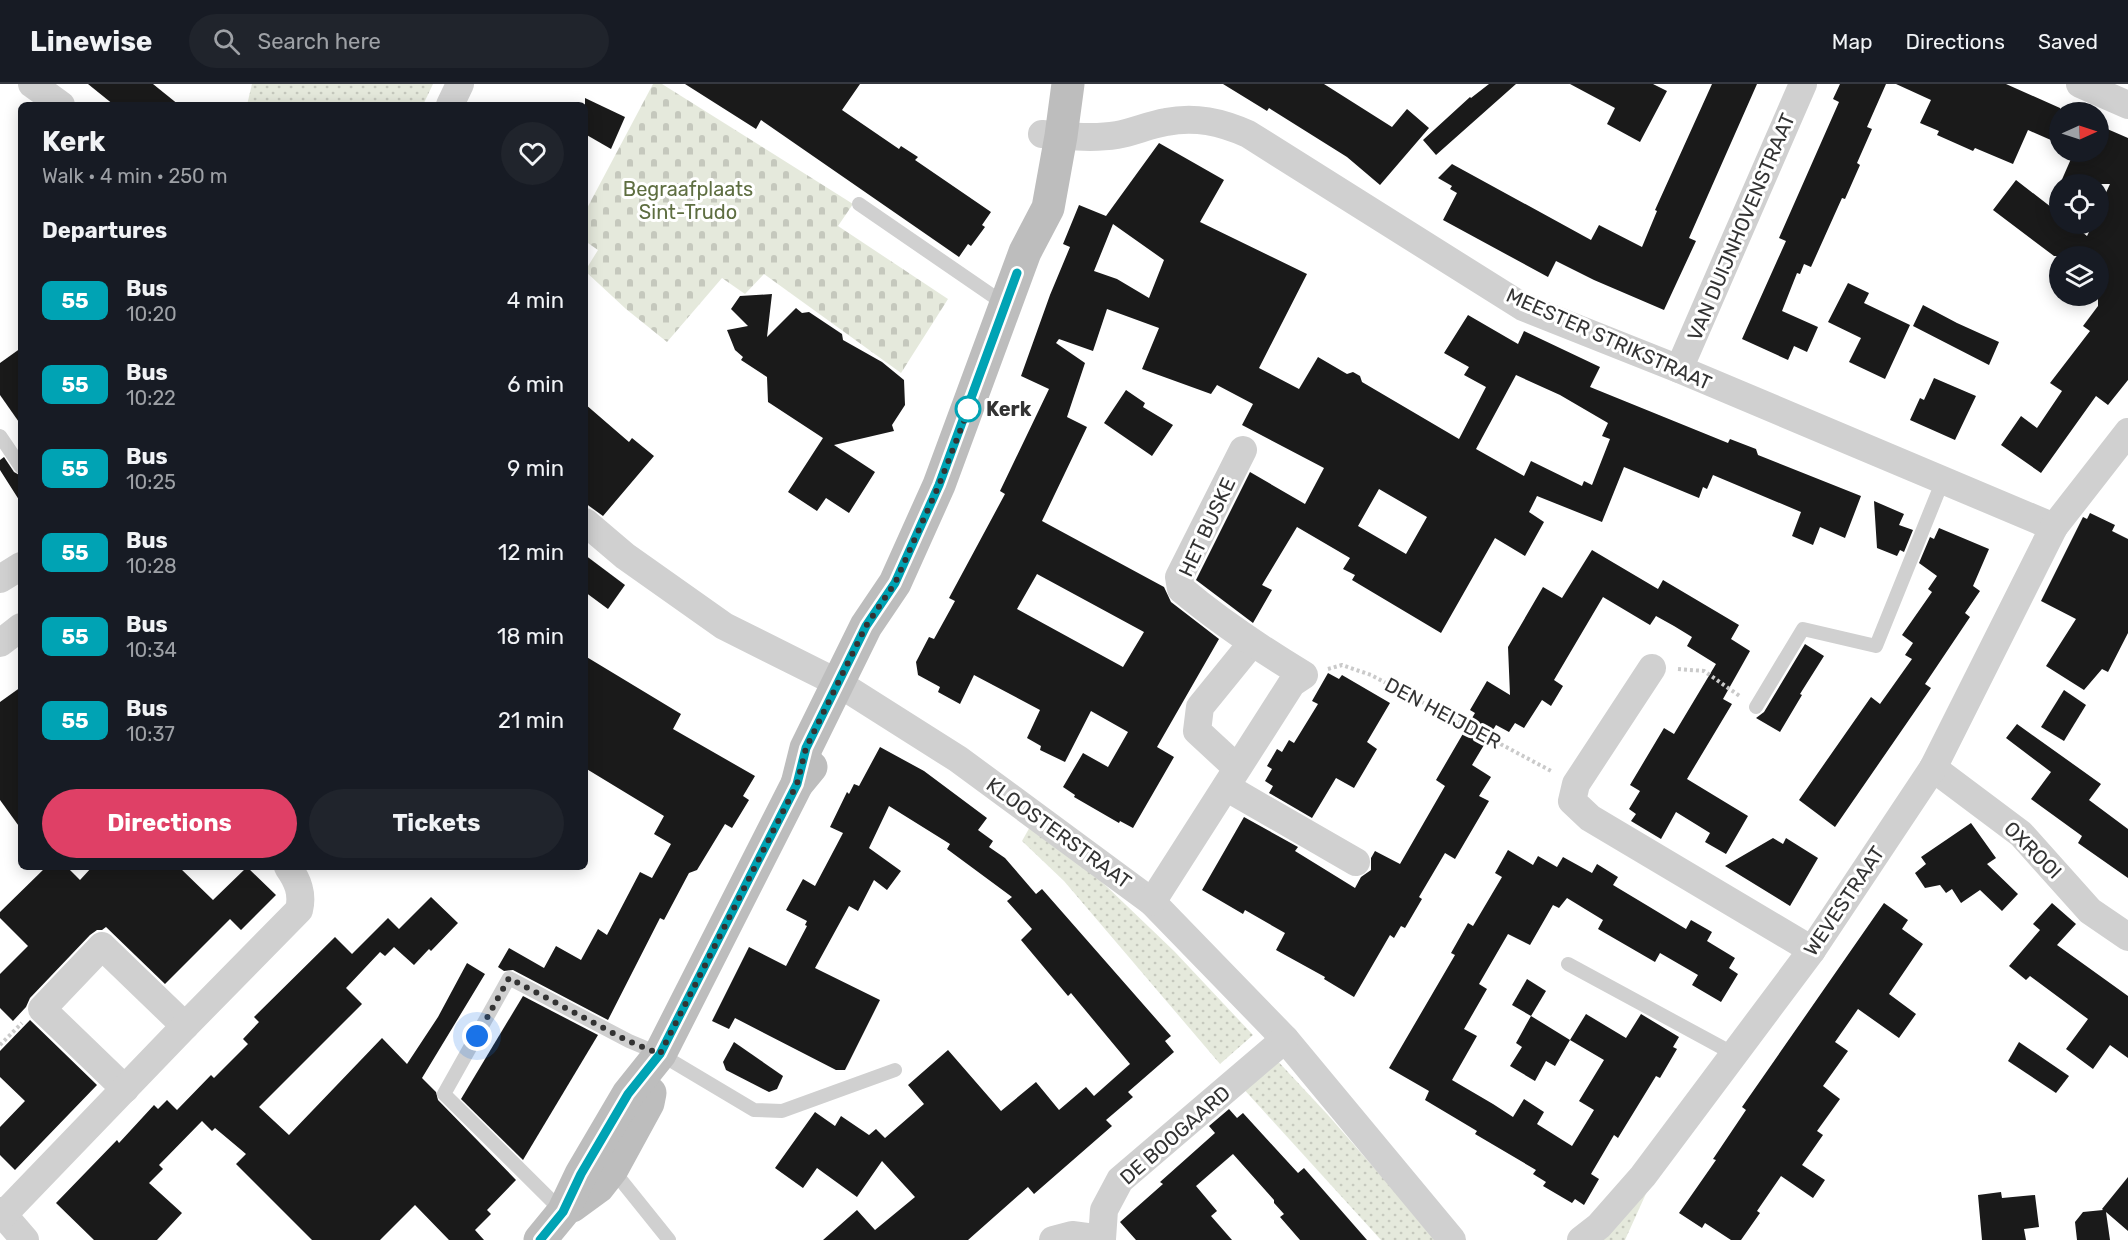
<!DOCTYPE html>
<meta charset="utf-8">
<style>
body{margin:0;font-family:Rubik,sans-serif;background:#20242c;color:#f1f3f6;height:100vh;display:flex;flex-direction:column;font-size:22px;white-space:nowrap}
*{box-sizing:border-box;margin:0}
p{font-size:20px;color:#9ea1a6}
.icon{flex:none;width:33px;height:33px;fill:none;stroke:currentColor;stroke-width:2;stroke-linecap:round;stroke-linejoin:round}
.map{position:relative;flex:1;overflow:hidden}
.panel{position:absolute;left:18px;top:18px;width:570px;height:768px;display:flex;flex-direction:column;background:#171b24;border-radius:9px;box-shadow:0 3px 15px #0003}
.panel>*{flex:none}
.badge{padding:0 12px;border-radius:9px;font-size:21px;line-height:39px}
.needle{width:39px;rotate:87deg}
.tools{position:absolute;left:2049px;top:18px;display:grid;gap:12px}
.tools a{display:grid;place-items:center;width:60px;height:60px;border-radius:50%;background:#171b24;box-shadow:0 3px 15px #0003;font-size:30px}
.you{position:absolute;width:30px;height:30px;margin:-15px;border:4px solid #fff;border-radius:50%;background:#1a73e8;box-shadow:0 0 0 9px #1a73e833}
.map>.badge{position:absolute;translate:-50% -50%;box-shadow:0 0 0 3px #fff}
h2{padding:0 24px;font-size:22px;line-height:54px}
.round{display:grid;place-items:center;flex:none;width:63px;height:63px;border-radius:32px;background:#20242c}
.summary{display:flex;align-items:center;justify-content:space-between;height:102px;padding:0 24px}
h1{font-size:28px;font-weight:700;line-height:45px}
.cta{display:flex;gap:12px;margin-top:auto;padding:12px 24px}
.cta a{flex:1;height:69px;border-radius:36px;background:#df4066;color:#fff;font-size:24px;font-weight:700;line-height:69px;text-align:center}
.cta a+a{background:#20242c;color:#f1f3f6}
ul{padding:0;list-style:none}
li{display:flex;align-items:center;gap:18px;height:84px;padding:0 24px}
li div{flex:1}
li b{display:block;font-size:22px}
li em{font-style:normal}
li .badge{min-width:66px;font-weight:700;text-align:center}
header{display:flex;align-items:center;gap:36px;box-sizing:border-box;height:84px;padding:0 30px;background:#171b24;border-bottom:2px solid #363941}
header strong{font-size:28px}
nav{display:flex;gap:33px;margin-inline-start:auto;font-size:21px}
.search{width:420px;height:54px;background:#20242c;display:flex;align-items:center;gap:15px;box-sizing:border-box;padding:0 21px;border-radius:33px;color:#9ea1a6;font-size:22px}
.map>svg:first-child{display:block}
.grass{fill:url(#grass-dots)}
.cemetery{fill:url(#cemetery-stones)}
.building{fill:#1a1a1a;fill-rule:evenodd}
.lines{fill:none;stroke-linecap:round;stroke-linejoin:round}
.path{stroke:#cacaca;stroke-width:4;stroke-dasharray:3 3;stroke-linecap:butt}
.lane{stroke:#d0d0d0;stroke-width:14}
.street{stroke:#d0d0d0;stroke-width:28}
.secondary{stroke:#bdbdbd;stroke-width:33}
.line-casing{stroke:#fff;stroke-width:14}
.line{stroke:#00a3b4;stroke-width:9}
.walk{stroke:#333;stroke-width:6;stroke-dasharray:0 10.8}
.stop-dot{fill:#fff;stroke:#00a3b4;stroke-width:3}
.labels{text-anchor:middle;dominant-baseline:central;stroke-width:6;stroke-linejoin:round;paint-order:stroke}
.park-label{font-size:20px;fill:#5e6e41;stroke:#fff}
.street-label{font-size:20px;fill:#333;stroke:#fff}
.stop-label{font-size:20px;font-weight:bold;fill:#333;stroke:#fff;text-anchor:start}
</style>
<header>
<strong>Linewise</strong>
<div class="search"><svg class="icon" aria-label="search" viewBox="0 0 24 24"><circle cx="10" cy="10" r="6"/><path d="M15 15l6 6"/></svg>Search here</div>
<nav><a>Map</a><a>Directions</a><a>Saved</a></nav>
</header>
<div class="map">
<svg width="2128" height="1156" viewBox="0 0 2128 1156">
<defs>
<pattern id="grass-dots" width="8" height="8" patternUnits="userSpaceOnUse" patternTransform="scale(1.5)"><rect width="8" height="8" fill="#e5e9dc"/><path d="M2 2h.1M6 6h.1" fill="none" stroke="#c5c8bd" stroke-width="1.8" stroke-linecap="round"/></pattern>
<pattern id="cemetery-stones" width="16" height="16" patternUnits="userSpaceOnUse" patternTransform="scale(1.5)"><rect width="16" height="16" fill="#e5e9dc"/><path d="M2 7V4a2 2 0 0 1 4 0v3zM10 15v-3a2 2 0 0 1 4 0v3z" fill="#c5c8bd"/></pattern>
</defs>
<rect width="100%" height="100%" fill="#fff"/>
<g class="grass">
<path d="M252,0H433L423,21H247Z"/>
<path d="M1031,741L1079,776L1174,867L1253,951L1220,980L1064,797L1022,757Z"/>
<path d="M1273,972L1328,1031L1437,1156H1381L1240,1001Z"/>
<path d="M1649,1103L1625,1156H1600Z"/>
</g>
<path class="cemetery" d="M653,0H662L853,120L838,142L948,215L901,289L764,190L745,210L722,194L667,258L626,225L585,187L598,166L585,157V128Z"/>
<g class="building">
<path d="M88,0H153L179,21H114Z"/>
<path d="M685,0H860L842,26L899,65L901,62L918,73L915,76L991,128L982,141L985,143L971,162L968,160L959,173L761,36L756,45Z"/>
<path d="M1223,0H1324L1392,43L1407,25L1429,44L1380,101L1347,73L1269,24L1267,27Z"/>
<path d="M1489,0H1516L1436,71L1423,56L1470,13L1471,14Z"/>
<path d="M1570,0H1653L1667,7L1640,58L1607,40L1615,24Z"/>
<path d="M1712,0H1757L1689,154L1696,157L1664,226L1594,196L1556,177L1548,193L1443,136L1457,109L1450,105L1452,102L1438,94L1452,80L1591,156L1599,141L1642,163L1657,127L1655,126Z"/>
<path d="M1840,0H1886L1867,43L1872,45L1857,79L1860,81L1845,115L1842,114L1811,183L1804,180L1800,190L1797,189L1782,227L1818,243L1807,268L1794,262L1788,276L1742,255L1786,157L1779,154L1839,18L1833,15Z"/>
<path d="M1896,0H2006L2060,24V60L2028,46L2013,80L1975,64L1973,67L1937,51L1939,47L1920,39L1931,16Z"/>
<path d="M585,14L625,33L611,65L585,50Z"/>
<path d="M2098,41L2128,54V296L2108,321L2096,312L2041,389L2001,361L2021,332L2037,344L2062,307L2050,299L2090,247L2083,242L2098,222V172H2054L1993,126L2016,96L2060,130V140H2072L2087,152L2093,140H2098V126L2110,100H2060L2074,68H2098Z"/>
<path d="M1159,59L1224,96L1200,138L1307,190L1259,284L1299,305L1318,273L1347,290L1353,288L1360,292L1362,298L1459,355L1486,303L1464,291L1469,283L1444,269L1468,231L1518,260L1524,247L1600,283L1590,303L1728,359L1730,355L1756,365L1758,371L1861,412L1845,454L1820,443L1813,461L1792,452L1801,428L1713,391L1707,405L1703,403L1699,414L1624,383L1602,438L1537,412L1529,428L1544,438L1525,472L1495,454L1441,549L1352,496L1355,491L1343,485L1350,474L1297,443L1262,501L1272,506L1253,539L1196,496L1250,388L1305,420L1324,384L1242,341L1253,320L1217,301L1211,310L1142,285L1159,244L1107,225L1093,267L1059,255L1056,259L1085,279L1067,333L1087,343L1042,437L1164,503L1171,518L1219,555L1157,663L1174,673L1133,744L1120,737L1119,739L1074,713L1075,711L1063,703L1083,669L1108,683L1128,648L1091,627L1065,678L1040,666L1041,662L1027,654L1040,626L974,591L960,620L938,608L940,603L918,591L916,578L929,553L934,555L955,517L949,514L1005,410L1000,407L1049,305L1021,292L1050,211L1070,163L1063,160L1079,121L1106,132ZM1113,140L1164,176L1149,214L1117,195L1094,187ZM1516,291L1560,311L1608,339L1602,352L1610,355L1592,401L1584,397L1582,402L1531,377L1524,392L1476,365ZM1379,405L1427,433L1406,470L1358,442ZM1037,490L1144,548L1123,583L1017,525Z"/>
<path d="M1848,199L1869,209L1864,219L1910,241L1885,295L1849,278L1861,254L1828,238Z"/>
<path d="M772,210L767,253L796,224L802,229L809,228L842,250L843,256L882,278L904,296L905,321L892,341L894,347L834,361L875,388L849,429L826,414L817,427L788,408L823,354L768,318L767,293L741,276L743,273L735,266L727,246L748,242L731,225L740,212Z"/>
<path d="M1923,221L1957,239L1999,258L1989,281L1913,242Z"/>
<path d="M21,264V341L0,311V279Z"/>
<path d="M1934,294L1976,312L1955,356L1910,336L1920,314L1924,316Z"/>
<path d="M1126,306L1145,319L1143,323L1173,341L1152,372L1104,339Z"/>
<path d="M585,320L629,358L632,354L654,372L603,432L585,419Z"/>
<path d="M4,373L14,388L21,392V419L0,386V376Z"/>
<path d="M1874,417L1904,430L1899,441L1913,446L1904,468L1900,466L1897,472L1877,464Z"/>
<path d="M2090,429L2115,441L2112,447L2128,455V549L2108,588L2102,585L2084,606L2046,582L2076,535L2041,517L2083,433L2087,435Z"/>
<path d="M1939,444L1989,465L1973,502L1980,507L1965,529L1970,533L1925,600L1931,604L1835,743L1799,716L1871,613L1880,620L1912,575L1905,571L1913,559L1902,551L1932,508L1928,505L1937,492L1919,479L1930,453L1934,455Z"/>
<path d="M1592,466L1658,505L1663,496L1739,541L1731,555L1750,567L1723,615L1732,620L1687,695L1748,732L1726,770L1705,758L1710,749L1676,728L1661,755L1631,737L1636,730L1629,725L1640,707L1630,701L1664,644L1674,650L1716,580L1687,562L1692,553L1674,542L1656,532L1650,541L1603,513L1554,596L1563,602L1551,622L1542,616L1524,644L1515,639L1509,648L1496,641L1472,681L1491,693L1479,712L1489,717L1455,775L1445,769L1419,813L1422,815L1405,844L1401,842L1394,854L1390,851L1354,913L1324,895L1325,893L1276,866L1285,849L1245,826L1243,830L1202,806L1244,733L1298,763L1295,767L1355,804L1361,793L1371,786V774L1375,767L1400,780L1445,702L1436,696L1475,629L1470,626L1487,597L1510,611L1508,563L1543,503L1562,514Z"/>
<path d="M585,471L625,501L608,525L585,508Z"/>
<path d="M1805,560L1824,572L1800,610L1802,611L1780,648L1756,634L1764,628Z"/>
<path d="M585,572L681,630L673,645L755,692L743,712L749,716L732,744L725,740L697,786L689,789L664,836L660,834L608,936L513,886L504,887L498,883L509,864L544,884L556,862L581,876L598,845L607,851L640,788L652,794L671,760L654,750L664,732L585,684Z"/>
<path d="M1328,589L1339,595L1342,591L1390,619L1367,658L1377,665L1354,704L1336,694L1312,734L1269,709L1273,702L1265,697L1272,685L1267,682L1277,665L1282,668L1289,656L1294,659L1318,620L1312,617Z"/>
<path d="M21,603V745L0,716V618Z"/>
<path d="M2064,606L2086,621L2064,657L2041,643Z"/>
<path d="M2017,640L2101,700L2089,716L2128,745V794L2078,759L2082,752L2031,715L2051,688L2006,654Z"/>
<path d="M880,663L924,687L987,734L978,746L993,757L989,763L1005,774L1036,810L1042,805L1171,952L1165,957L1174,968L1128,1008L1133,1013L1106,1036L1112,1042L1034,1110L1028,1103L968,1156H823L857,1126L875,1146L915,1113L882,1077L857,1113L817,1084L803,1104L775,1084L815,1028L835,1042L841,1032L869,1051L876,1045L885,1054L924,1020L908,1001L948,966L1001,1027L1036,998L1059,1026L1086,1003L1094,1012L1130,980L1071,909L1068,912L1021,856L1032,845L1007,817L1012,813L947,765L950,760L889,722L869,764L901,787L887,806L874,796L858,827L849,822L815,884L880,916L845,986H836L735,934L729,945L712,937L749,863L786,882L807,842L805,841L807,837L786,826L803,795L815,802L843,749L830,743L847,708L849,710L854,700L859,702Z"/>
<path d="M1971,739L1996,774L1987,780L2018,810L2002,827L1980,806L1961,819L1952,805L1946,809L1940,801L1925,804L1915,789L1926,780L1921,773Z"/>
<path d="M1773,754L1783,760L1786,754L1818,774L1790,822L1725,782Z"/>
<path d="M1508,766L1533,781L1538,772L1557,783L1563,773L1592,789L1597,780L1618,793L1613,801L1648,822L1686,845L1691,836L1712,848L1707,857L1735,874L1729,884L1738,890L1721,918L1692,901L1698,891L1660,869L1655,878L1598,845L1603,836L1567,814L1559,824L1553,821L1530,861L1508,850L1479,900L1487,905L1464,945L1477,952L1452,996L1493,1020L1513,1033L1524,1015L1544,1028L1537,1040L1572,1062L1594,1026L1579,1017L1604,976L1570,956L1555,982L1546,977L1535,997L1510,982L1522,963L1516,959L1531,932L1570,956L1586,930L1626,954L1641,930L1679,953L1673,963L1677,965L1660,994L1656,992L1618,1054L1614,1051L1591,1090L1599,1095L1584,1121L1575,1115L1572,1119L1543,1102L1546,1098L1533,1090L1536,1086L1475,1050L1477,1047L1425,1016L1429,1007L1389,984L1455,871L1451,869L1468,839L1473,842L1502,793L1495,789Z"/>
<path d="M46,783H67L80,796L92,783H179L213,816L247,783L276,811L241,846L230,835L165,900L106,843L102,846H97L90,851L30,914L26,923L13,937L0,924V890L28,862L0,834V828Z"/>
<path d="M431,813L458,839L431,867L429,865L414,881L394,863L385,872L380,868L346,904L362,920L259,1023L289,1051L382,954L407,980L438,933L467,879L485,890L422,994L436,1008L438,1016L516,1096L487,1126L491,1130L475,1146L484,1156H449L415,1121L380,1156H312L236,1080L246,1070L215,1044L212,1047L202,1037L159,1081L163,1085L149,1099L182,1129L157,1156H94L56,1119L117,1056L119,1059L154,1021L158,1025L167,1016L177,1026L211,991L214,994L248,960L243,955L259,938L254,933L335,853L352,870L388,834L399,845Z"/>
<path d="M1884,819L1908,836L1902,845L1923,860L1889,910L1916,930L1899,954L1858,925L1835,958L1848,967L1823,1002L1840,1015L1817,1047L1823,1051L1802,1081L1825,1096L1813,1114L1781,1092L1757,1127L1760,1129L1741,1156H1731L1705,1139L1702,1144L1679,1129L1716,1076L1713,1075L1746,1026L1742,1023Z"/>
<path d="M2052,819L2076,840L2057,861L2128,912V974L2110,961L2093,985L2066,965L2088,935L2030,892L2026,896L2009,882L2040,846L2033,840Z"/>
<path d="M1527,895L1546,907L1531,932L1512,921Z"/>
<path d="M523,912L598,951L523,1076L461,1015Z"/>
<path d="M30,936L97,1001L15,1086L0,1071V1043L25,1017L0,993V967Z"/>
<path d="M734,958L783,992L777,1005L769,1008L726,986L723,978Z"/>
<path d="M2019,958L2069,992L2056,1009L2008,977Z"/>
<path d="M1229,1025L1237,1034L1243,1029L1298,1089L1304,1084L1367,1156H1300L1280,1133L1284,1130L1274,1119V1116L1233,1070L1196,1102L1217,1127L1211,1132L1232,1156H1136L1120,1138L1163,1100L1160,1098L1215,1049L1209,1042Z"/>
<path d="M2128,1093V1147L2106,1128L2110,1156H2077L2075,1138L2083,1128L2103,1126L2102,1125Z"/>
<path d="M2001,1108L2002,1114L2035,1111L2039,1143L2024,1145L2026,1156H1982L1978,1111Z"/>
</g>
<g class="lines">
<g class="path">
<path d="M1328,585L1342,581L1371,591L1553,688"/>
<path d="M1678,585L1704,587L1741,613"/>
<path d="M0,961L22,939"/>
</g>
<g class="lane">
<path d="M859,120L1006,221"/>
<path d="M0,352L21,383"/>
<path d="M1756,623L1803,545L1876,562L1943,396"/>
<path d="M1568,880L1734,970"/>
<path d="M612,1085L669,1156"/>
<path d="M563,1128L444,1010L509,894L629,957L660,970L754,1026L782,1027L895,986"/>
</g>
<g class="street">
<path d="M32,0L61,21"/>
<path d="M2080,0L2128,21"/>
<path d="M450,21L460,0"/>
<path d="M1042,50C1066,52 1093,55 1117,51C1133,48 1149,41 1166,38C1195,32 1221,38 1248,50L1523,223L1679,285L2054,443"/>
<path d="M1679,285L1803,0"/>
<path d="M585,438L625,472L724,542L838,599L958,675L1152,818L1285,955L1452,1156"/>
<path d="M0,495L21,482"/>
<path d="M0,559L21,543"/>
<path d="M1652,584L1576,700L1572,717L1590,734L1812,866"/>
<path d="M1237,684L1197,647L1200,623L1252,559"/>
<path d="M1933,684L2021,750L2090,827L2128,853"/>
<path d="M1226,703L1356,778"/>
<path d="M1152,818L1292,599L1304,591C1261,565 1220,538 1181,505L1179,493L1243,366"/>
<path d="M125,1005L42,925L102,862L185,942"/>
<path d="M0,1127L25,1156"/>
<path d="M3,1131L185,942L299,826C303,810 298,797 288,783"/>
<path d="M1053,1156L1072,1151L1102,1155L1104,1126L1120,1096L1285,955"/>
<path d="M1581,1156L1599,1142L1643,1092L1812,866L1933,684L2054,443L2128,348"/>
</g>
<g class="secondary">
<path d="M797,700L806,664L866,542L895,499L939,401L1025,168L1048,124L1061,52L1068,0"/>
<path d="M572,1122L598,1103L612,1085L648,1019L650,1009"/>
<path d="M540,1156L563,1128L581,1090L628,1010L660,970L797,700L811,683"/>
</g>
</g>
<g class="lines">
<defs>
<path id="line" d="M540,1156L563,1128L581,1090L628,1010L660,970L797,700L806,664L866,542L895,499L939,401L1017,189"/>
</defs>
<use href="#line" class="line-casing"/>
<use href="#line" class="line"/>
<path class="walk" d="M477,952L509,894L628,957L660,970L797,700L806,664L866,542L895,499L939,401L969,324L968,325"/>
</g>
<circle class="stop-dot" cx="968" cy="325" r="12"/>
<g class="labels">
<g class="park-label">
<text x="688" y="105">Begraafplaats<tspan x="688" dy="23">Sint-Trudo</tspan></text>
</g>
<g class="street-label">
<text transform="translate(1741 143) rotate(-67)">VAN DUIJNHOVENSTRAAT</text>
<text transform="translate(1609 255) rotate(24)">MEESTER STRIKSTRAAT</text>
<text transform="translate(1207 443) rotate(-65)">HET BUSKE</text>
<text transform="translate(1443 629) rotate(28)">DEN HEIJDER</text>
<text transform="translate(1059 749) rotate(36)">KLOOSTERSTRAAT</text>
<text transform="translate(2033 766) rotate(45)">OXROOI</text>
<text transform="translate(1844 817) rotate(-56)">WEVESTRAAT</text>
<text transform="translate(1175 1051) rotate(-41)">DE BOOGAARD</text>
</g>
<g class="stop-label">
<text x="986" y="325">Kerk</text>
</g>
</g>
</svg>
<div class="tools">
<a><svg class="needle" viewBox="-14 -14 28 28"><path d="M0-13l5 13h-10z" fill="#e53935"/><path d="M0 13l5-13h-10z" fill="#9ea1a6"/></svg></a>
<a><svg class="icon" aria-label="locate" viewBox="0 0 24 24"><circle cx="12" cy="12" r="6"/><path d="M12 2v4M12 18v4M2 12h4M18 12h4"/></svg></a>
<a><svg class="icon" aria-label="layers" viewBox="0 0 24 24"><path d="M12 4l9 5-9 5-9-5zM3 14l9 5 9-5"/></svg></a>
</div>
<div class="you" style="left:477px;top:952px"></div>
<section class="panel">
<div class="summary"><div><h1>Kerk</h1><p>Walk · 4 min · 250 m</p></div><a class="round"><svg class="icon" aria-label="heart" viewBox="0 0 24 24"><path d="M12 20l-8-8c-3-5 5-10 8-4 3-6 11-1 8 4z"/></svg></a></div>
<h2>Departures</h2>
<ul>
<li><span class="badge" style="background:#00a3b4;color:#fff">55</span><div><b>Bus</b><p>10:20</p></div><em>4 min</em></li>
<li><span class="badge" style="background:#00a3b4;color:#fff">55</span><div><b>Bus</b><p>10:22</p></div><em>6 min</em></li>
<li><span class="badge" style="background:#00a3b4;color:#fff">55</span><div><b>Bus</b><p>10:25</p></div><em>9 min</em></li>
<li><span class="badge" style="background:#00a3b4;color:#fff">55</span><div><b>Bus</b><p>10:28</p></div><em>12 min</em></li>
<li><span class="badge" style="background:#00a3b4;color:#fff">55</span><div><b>Bus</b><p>10:34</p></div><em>18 min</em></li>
<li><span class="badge" style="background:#00a3b4;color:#fff">55</span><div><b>Bus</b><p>10:37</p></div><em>21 min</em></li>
</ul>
<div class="cta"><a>Directions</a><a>Tickets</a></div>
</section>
</div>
